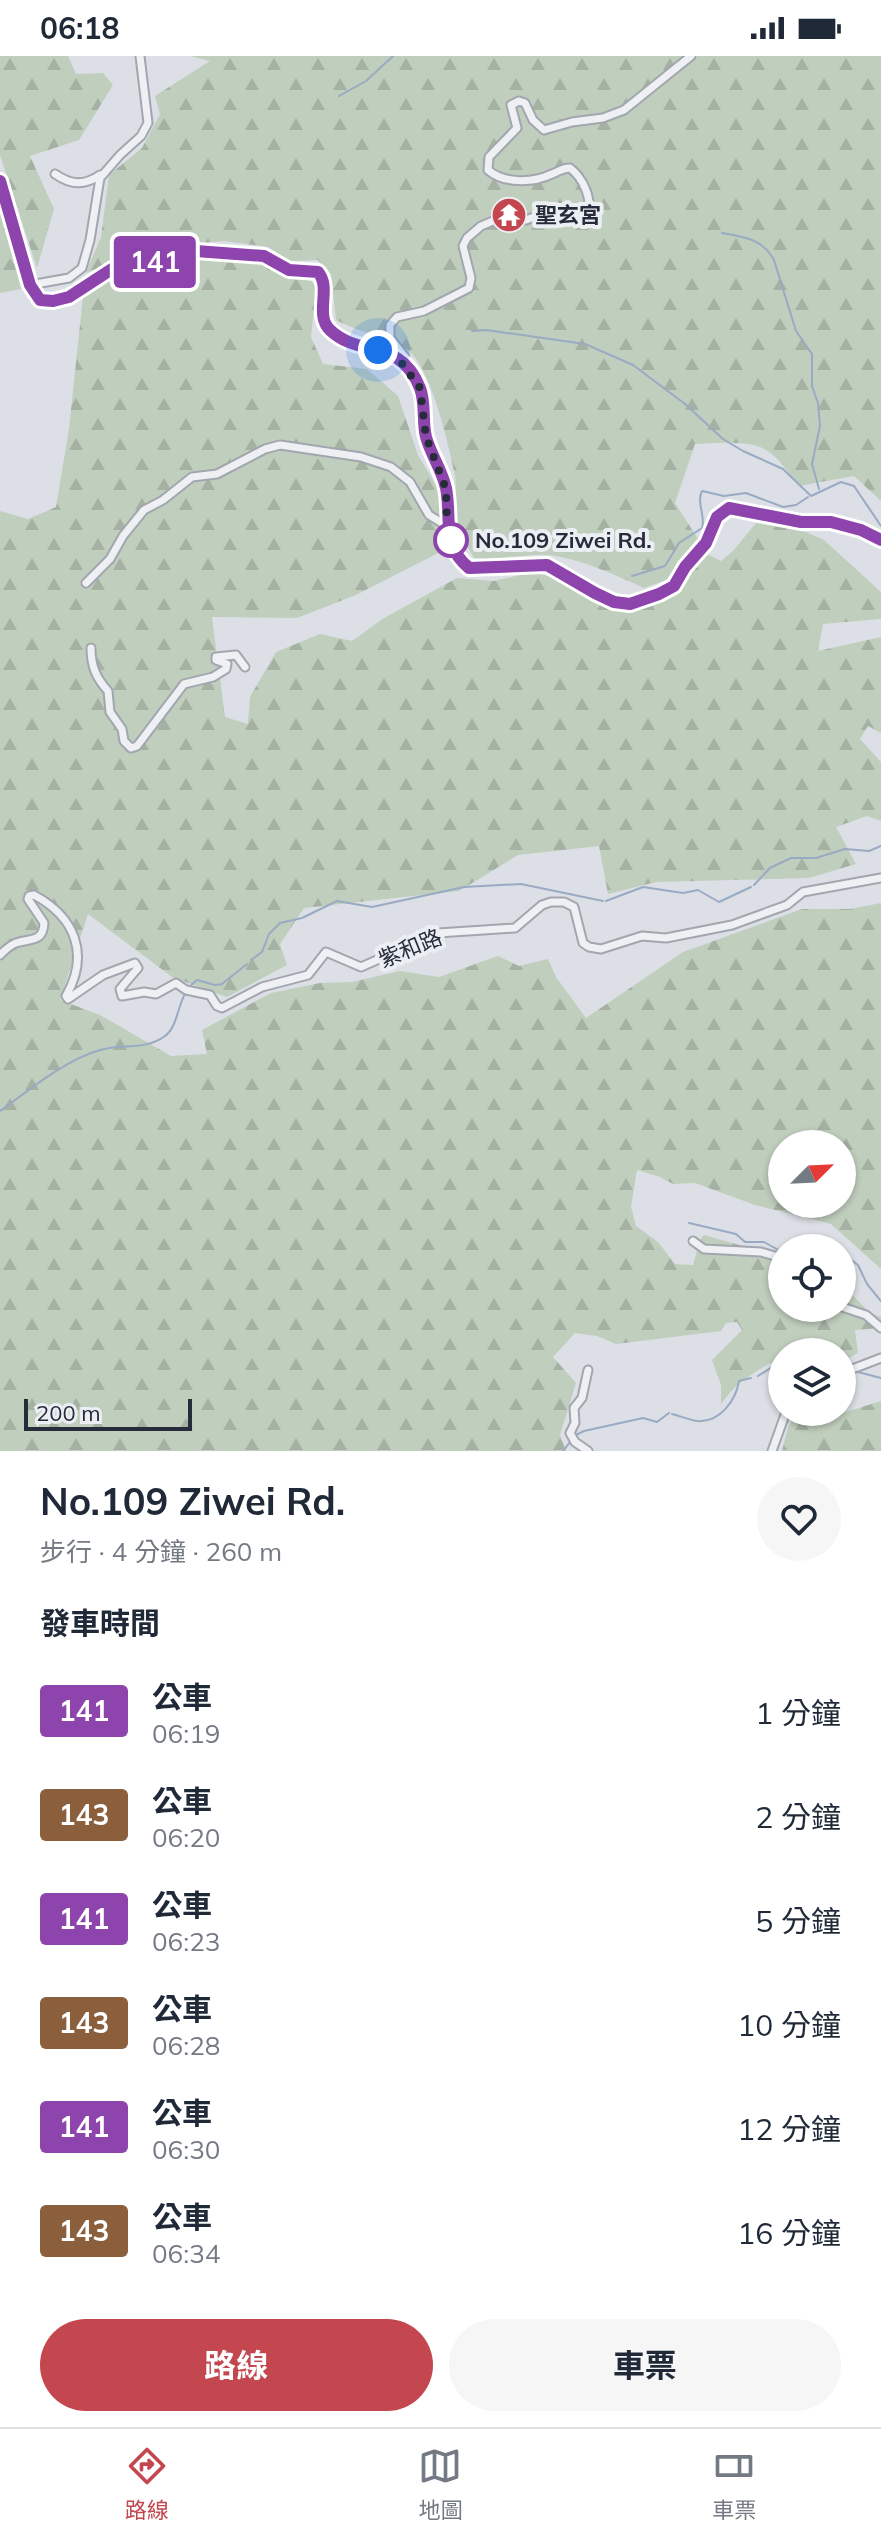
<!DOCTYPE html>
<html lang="zh-TW">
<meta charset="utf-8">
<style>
body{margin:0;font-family:Mulish,"Noto Sans TC",sans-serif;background:#f6f6f7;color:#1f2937;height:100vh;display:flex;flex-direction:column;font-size:30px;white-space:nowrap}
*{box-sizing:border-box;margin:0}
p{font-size:26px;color:#747a83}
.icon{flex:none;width:44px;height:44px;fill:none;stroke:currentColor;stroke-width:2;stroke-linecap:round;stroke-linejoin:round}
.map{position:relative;height:1395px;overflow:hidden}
.side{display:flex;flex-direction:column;background:#fff;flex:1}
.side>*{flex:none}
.badge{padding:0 16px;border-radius:6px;font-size:28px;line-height:52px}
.needle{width:52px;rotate:66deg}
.controls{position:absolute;left:768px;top:1074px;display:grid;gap:16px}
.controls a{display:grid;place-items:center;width:88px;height:88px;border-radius:50%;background:#fff;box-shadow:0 2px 6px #0004;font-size:40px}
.scale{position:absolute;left:24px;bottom:20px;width:168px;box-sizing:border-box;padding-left:8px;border:4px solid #272c3a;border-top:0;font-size:22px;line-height:28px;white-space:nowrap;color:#272c3a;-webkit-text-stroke:6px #ebeef3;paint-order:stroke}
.you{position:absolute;width:40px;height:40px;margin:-20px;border:6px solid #fff;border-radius:50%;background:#1a73e8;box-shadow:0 0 0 12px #1a73e833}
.map>.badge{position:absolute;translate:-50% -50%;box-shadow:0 0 0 4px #fff}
h2{padding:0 40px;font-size:30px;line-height:72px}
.round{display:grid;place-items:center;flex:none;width:84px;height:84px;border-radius:42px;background:#f6f6f7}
.summary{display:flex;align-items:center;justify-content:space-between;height:136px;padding:0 40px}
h1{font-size:38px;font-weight:700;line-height:60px}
.action{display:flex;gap:16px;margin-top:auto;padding:16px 40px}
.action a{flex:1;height:92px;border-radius:48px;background:#c4474f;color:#fff;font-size:32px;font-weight:700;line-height:92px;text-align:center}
.action a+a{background:#f6f6f7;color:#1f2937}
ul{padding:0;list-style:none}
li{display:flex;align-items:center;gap:24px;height:104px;padding:0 40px}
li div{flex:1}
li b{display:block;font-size:30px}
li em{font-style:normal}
li .badge{min-width:88px;font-weight:700;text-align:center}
.status{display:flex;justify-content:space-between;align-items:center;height:56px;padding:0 40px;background:#fff;direction:ltr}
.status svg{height:22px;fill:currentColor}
.tabs{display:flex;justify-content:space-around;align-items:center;height:112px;border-top:2px solid #e0e1e3;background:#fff;font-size:22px;color:#747a83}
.tabs a{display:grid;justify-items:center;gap:4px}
.tabs .current{color:#c4474f}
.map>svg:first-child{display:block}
.forest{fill:url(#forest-firs);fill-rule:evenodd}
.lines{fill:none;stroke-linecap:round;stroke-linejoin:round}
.stream{stroke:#99aac3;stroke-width:2}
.minor-casing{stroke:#a2a6ae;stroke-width:11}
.tertiary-casing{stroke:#a2a6ae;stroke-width:12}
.minor{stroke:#eef0f4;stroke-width:7}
.tertiary{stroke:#eef0f4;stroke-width:8}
.line-casing{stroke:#fff;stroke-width:18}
.line{stroke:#8e44ad;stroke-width:12}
.walk{stroke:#272c3a;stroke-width:8;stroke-dasharray:0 14.4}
.stop-dot{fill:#fff;stroke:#8e44ad;stroke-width:4}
.labels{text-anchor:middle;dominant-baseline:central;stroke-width:8;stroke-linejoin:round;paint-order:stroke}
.poi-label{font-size:22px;font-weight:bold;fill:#272c3a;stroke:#ebeef3;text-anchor:start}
.stop-label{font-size:22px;font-weight:bold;fill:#272c3a;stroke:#ebeef3;text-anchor:start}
.street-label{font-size:22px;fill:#272c3a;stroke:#ebeef3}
</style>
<div class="status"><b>06:18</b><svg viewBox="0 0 49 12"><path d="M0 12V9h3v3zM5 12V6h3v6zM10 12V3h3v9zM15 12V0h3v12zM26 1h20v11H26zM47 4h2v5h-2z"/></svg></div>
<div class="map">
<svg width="881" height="1395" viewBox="0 0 881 1395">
<defs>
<pattern id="forest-firs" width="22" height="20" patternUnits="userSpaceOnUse" patternTransform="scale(2)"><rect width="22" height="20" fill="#c0cebd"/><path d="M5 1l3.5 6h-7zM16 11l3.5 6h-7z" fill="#a5b1a3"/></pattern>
</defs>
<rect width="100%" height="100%" fill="#dcdfe5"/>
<g class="forest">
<path d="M0,0H68L76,18L103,17L113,29L79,84L30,100L54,153L37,212L0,99Z"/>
<path d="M190,0H881V445L854,420L799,430C789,418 778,400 764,393C750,384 712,387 695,388L675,447L698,483L666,524L644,532C615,519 582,503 549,499C526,497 500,505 474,502C467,489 460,477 457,463C454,449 457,434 455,420C449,390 433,322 413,299C402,285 355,275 336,264L331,218L318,204L290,205L268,191L224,185L151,191L86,217L101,181L109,119L142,92L160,58L155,40L210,5Z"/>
<path d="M0,154L21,233L0,237Z"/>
<path d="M213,201L264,207L288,221H308L316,231L311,281L323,308L367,313L398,340L418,399L440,436L446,493L356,539L297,562L212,561L225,661L248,668L250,641L276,596L320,578L352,585L384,562L457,522L494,525L533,516L559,523L602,546L629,556L669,542L707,498L721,505L734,494L756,467L806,476L824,484L881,536V563L823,568L818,595L881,581V677L868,670L860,683L881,706V765L867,760L836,771L856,808L809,822L656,826L608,838L599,790L518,799L459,835L304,852L280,888L287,909L227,941L172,921L88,858L60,944L100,959L171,1000L207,998L202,974L271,937L320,927L352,926L400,915L439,921L498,900L519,910L548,903L556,921L586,962L683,896L802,853H850L881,847V1213L831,1168L755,1149L695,1127L673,1128L660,1121L637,1114L631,1151L636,1170L658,1186L675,1208L693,1209L700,1184L704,1179L782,1201V1252H842V1228L870,1257L881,1261V1272L855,1274L858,1297L849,1302L818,1283L792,1296H782V1301C757,1314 737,1325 721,1348V1329L712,1304L742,1274L737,1266L726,1267L721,1275L616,1288L597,1280L575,1277L553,1301L576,1327L560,1379L566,1395H0V455L28,463L56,451L69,373L83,240L116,218ZM782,1088H842V1148H782Z"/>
<path d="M881,1345V1395H782L788,1371L798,1356H815L827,1362Z"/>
</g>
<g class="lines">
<g class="stream">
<path d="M339,40L366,25L393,0"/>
<path d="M722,177C744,181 763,183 774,204L796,275L812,298V330L818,347L820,370L812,408L819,433"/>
<path d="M472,275L486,274L585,288L633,309L685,348L723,383L743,395L783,413L811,440L841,426L854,430L881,470"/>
<path d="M632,520L665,510L679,487L702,472C706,460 696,447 702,435L724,440L746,437L783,451L796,449L808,441"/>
<path d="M754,829L770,812L791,802H816L845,793L869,795L881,790"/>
<path d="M606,845L643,831L683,837L698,834L719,846L751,831"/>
<path d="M251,904L262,896L269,878L280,867L302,862L337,845L372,851L464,831L521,828L603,845"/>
<path d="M189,931L197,924L215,929L222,928L247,908"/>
<path d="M0,1055C31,1033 63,1005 100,994C122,987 145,995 165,980C177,972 178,948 186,936"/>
<path d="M689,1167L736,1178L745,1186H764L782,1196"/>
<path d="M842,1197L858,1209L867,1228L881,1245"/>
<path d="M798,1296L816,1289L832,1296"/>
<path d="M842,1306L847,1310"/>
<path d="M858,1316L881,1322"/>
<path d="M758,1320L782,1305"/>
<path d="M672,1358C680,1360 689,1364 697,1365C720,1367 736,1344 739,1325L751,1322"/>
<path d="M576,1379L584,1375L643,1362L657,1366L669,1357"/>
<path d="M563,1395L570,1386"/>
</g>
<defs>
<g id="minor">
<path d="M55,118C71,129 84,130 100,119"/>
<path d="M30,229L69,222L82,212L90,184L100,122L120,99L141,80L148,67L140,0"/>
<path d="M402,307L405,301L390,282V269L397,261L424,255L469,232L471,222L463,190L467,182L481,170L500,162L526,164L550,155L582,160L588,156C592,141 582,121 570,112C562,112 560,115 552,118C533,127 504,128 488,114L489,101L517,72L511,49L519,45L525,47L533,64L544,74L572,66L603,62L624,54L691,0"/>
<path d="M86,527L110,503L123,480L144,454L163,444L192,421L217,418L265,393L280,389L361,401L391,411L410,426L429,459L447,470"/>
<path d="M91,592C91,610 96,622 108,635L110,656L122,673L124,685L131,692L137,690L184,628L213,621L226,613L227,608L216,604V601L236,599L245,611"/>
<path d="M0,899C5,894 10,889 16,887C30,882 43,887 44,867L28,843L29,840L34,839C75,861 90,898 66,940L68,943L103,919L135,907L138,912L120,933L122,940L144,936L156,938L176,927L186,934L210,939L217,950L222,952L262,931L308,919L326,896L361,911L438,877L515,872L542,849L551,846H564L574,851L583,887L589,891L601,893L642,880L666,882L732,869L787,849L803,836L881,822"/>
<path d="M693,1185L704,1193L761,1196L782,1202"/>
<path d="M842,1251L866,1259L881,1272"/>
<path d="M588,1314L582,1342L574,1352L575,1367L570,1377L575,1386L588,1395"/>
<path d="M842,1317L881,1302"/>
<path d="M772,1395L786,1356"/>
</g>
<path id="tertiary" d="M0,125L30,229L40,244L53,245L69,241L112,213L147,209L196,195L264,200L289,214L318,216L323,227L324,264L330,275L346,284L394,299L416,325L423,346L426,381L446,433L449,481L462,504L469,512L547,509L595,537L614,546L630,548L659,538L674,530L685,511L706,487L717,461L729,452L801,466H826L845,469L881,484"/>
</defs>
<use href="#minor" class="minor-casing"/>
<use href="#tertiary" class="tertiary-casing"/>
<use href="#minor" class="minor"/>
<use href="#tertiary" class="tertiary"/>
</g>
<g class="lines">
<defs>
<path id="line" d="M0,125L30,229L40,244L53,245L69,241L112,213L147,209L196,195L264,200L289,214L318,216C332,232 314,259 330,274C359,302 400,281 420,332C426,348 422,365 426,381C431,399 442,414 446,432C452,462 441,489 469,512L547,509L595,537L614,546L630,548L659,538L674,530L685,511L706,487L717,461L729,452L801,466H831L861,474L881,484"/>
</defs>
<use href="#line" class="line-casing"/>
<use href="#line" class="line"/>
<path class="walk" d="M378,294L398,302L420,332L426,381L446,433L447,470L451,484"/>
</g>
<defs>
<symbol id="temple-disc" viewBox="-11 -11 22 22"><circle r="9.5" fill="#c4474f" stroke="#ebeef3"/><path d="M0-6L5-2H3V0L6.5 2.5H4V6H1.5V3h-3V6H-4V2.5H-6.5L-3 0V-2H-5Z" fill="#fff"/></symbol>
</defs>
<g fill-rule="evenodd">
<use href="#temple-disc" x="489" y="139" width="40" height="40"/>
</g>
<circle class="stop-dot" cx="451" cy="484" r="16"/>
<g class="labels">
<g class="poi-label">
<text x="535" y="159">聖玄宮</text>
</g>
<g class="stop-label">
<text x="475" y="484">No.109 Ziwei Rd.</text>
</g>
<g class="street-label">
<text transform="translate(410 892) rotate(-22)">紫和路</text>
</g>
</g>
</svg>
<div class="controls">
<a><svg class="needle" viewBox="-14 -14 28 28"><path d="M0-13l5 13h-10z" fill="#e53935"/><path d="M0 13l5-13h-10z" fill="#747a83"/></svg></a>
<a><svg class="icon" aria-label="locate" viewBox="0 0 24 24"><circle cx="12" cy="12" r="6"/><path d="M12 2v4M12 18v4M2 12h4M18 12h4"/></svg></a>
<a><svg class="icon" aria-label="layers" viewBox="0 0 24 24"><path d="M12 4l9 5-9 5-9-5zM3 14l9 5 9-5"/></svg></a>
</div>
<div class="scale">200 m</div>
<div class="you" style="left:378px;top:294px"></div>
<b class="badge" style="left:155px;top:206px;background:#8e44ad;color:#fff">141</b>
</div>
<section class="side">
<div class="summary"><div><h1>No.109 Ziwei Rd.</h1><p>步行 · 4 分鐘 · 260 m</p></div><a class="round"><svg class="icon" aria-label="heart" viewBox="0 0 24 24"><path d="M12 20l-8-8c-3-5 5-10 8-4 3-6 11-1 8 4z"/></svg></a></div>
<h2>發車時間</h2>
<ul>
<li><span class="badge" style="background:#8e44ad;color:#fff">141</span><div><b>公車</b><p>06:19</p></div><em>1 分鐘</em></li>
<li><span class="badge" style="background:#8b5e3c;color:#fff">143</span><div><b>公車</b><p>06:20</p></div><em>2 分鐘</em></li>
<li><span class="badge" style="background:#8e44ad;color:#fff">141</span><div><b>公車</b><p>06:23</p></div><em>5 分鐘</em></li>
<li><span class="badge" style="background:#8b5e3c;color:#fff">143</span><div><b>公車</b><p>06:28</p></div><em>10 分鐘</em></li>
<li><span class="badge" style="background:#8e44ad;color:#fff">141</span><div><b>公車</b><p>06:30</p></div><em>12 分鐘</em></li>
<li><span class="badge" style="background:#8b5e3c;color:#fff">143</span><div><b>公車</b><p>06:34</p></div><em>16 分鐘</em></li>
</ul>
<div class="action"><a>路線</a><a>車票</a></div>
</section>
<nav class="tabs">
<a class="current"><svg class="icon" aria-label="directions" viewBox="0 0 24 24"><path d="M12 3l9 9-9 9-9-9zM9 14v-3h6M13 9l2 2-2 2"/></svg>路線</a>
<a><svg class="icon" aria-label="map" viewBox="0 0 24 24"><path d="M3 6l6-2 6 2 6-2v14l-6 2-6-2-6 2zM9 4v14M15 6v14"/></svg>地圖</a>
<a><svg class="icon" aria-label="tickets" viewBox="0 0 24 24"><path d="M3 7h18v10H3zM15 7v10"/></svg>車票</a>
</nav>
